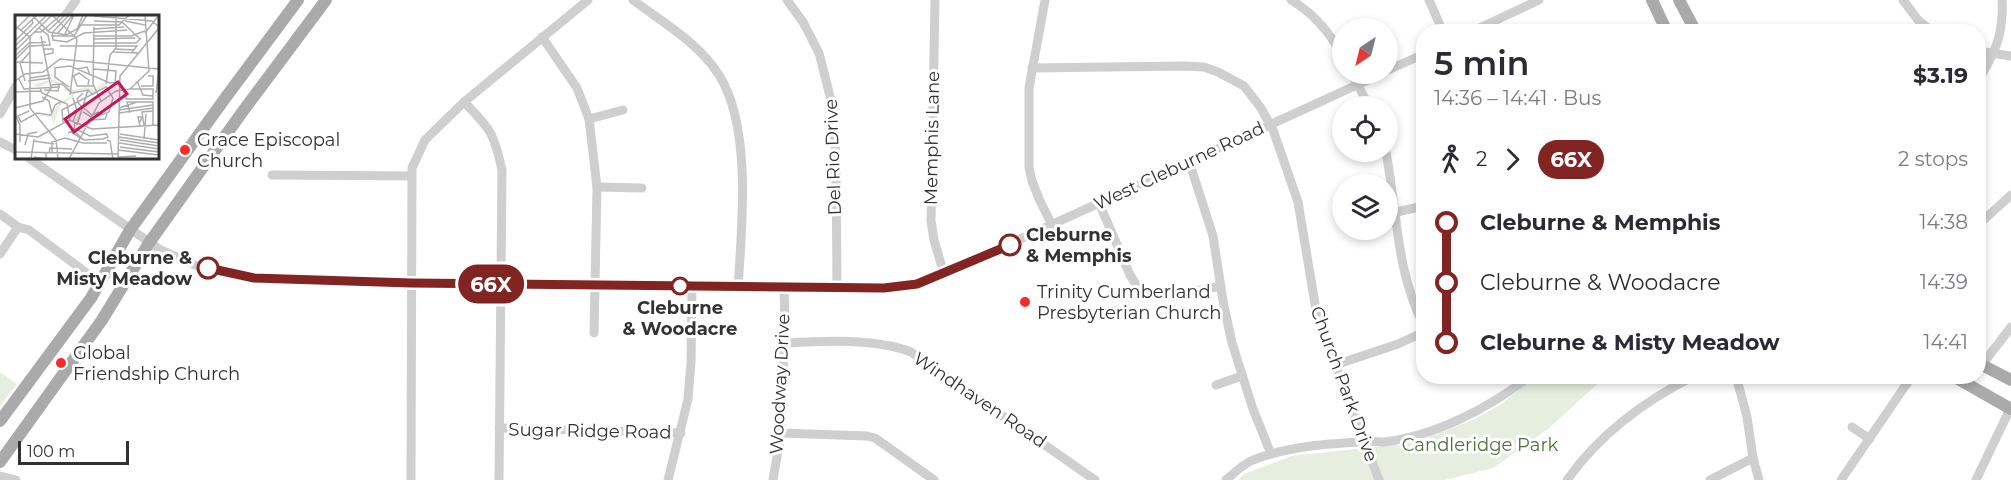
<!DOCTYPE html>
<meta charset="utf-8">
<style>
body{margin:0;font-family:Montserrat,sans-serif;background:#f2f2f3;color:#2b2b33;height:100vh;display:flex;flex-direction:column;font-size:22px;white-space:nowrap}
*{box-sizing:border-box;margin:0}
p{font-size:20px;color:#7c7c81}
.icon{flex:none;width:33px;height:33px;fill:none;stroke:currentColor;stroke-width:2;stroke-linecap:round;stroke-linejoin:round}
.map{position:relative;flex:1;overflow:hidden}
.drawer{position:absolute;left:1416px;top:24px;width:570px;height:360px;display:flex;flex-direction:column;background:#fff;border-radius:24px;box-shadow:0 3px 9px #0003}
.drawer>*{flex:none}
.badge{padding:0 12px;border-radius:20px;font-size:21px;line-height:39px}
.needle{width:39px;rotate:215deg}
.fabs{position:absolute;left:1332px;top:18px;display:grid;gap:12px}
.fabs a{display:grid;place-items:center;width:66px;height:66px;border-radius:50%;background:#fff;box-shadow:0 3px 9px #0003;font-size:30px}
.scale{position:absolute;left:18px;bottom:15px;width:111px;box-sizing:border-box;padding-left:6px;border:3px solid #323232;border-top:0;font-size:16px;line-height:21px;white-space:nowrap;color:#323232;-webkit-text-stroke:4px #fff;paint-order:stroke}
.map>.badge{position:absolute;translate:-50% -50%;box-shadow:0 0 0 3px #fff}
.legs{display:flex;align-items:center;gap:9px;height:66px;padding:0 18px;font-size:20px}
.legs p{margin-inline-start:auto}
.headline{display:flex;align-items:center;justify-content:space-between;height:102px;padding:0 18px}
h1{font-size:33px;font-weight:600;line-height:45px}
ul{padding:0 18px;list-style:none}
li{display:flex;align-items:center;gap:21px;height:60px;font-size:22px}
li i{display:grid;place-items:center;width:9px;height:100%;margin:0 8px;background:currentColor}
li i::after{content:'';width:15px;height:15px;margin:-8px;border:4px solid;border-radius:50%;background:#fff}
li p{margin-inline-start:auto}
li:first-child i{background:linear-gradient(#0000 50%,currentColor 0)}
li:last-child i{background:linear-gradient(currentColor 50%,#0000 0)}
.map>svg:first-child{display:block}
.green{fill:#e6efdf}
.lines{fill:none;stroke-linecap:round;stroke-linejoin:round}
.minor{stroke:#cfcfcf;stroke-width:9}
.major{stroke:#aaa;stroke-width:12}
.line-1-casing{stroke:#fff;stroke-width:14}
.line-1{stroke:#822522;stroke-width:9}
.poi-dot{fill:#f52c27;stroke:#fff;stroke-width:2}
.stop-1-dot{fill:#fff;stroke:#822522;stroke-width:3}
.labels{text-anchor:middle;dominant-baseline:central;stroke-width:6;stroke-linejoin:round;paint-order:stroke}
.street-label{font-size:18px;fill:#323232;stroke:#fff}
.poi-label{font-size:18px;fill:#323232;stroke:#fff;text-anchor:start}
.stop-label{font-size:18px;font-weight:bold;fill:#323232;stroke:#fff;text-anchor:start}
.park-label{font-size:18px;fill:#4f723a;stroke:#fff}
.inset-road{fill:none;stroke:#adadad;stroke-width:1.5}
.view{fill:#c2185b;fill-opacity:0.15;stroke:#c2185b;stroke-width:3}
.inset-edge{fill:none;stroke:#323232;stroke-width:3}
</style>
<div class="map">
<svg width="2011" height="480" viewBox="0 0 2011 480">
<rect width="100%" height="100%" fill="#fff"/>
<g class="green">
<path d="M0,372L17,384L0,406Z"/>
<path d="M1536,377H1605L1548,429L1493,468L1445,480H1238L1244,474L1292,456L1410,443L1473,420L1500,405Z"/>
</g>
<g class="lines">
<g class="minor">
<path d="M633,0C662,22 699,43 719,75C752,127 742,227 738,287"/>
<path d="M787,0L803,22L819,53L833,108L836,160L837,288"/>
<path d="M935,0L931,221L934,240L944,274"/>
<path d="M1045,0L1029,88V167L1032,181L1040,201L1052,225"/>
<path d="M1291,0C1313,13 1330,33 1342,55"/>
<path d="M1429,0L1443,32"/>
<path d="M1903,0L1918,20L1933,32"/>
<path d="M65,16L76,0"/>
<path d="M1471,32L1539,0"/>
<path d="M542,37L577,88L589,119L597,187L594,333"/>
<path d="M1978,51L2011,56"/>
<path d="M1032,68L1185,66L1204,67L1218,72L1244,86L1261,108L1273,130L1298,202L1317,316L1379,480"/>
<path d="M1388,70L1424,54"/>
<path d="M1352,74L1369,106"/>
<path d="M1978,81C1995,53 2004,34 2002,0"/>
<path d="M464,102C491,129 494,134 502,170L499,480"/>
<path d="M0,114L16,86"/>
<path d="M589,119L623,110"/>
<path d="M0,142L16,150"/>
<path d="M1386,152C1397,210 1396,272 1424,326"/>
<path d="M29,158L159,249L197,266L254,278L411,283L884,288L917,284L944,274L1381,74"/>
<path d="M1189,161L1213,236L1223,301L1232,343L1253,409L1271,454"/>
<path d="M272,175L411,176"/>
<path d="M597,187L642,188"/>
<path d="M1099,203L1130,275C1133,279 1135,284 1138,287C1154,303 1201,289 1221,286"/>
<path d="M1396,212L1424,206"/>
<path d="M0,214L18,227L29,230L100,283"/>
<path d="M1978,225L2011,195"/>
<path d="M0,254L18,227"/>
<path d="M785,343C823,341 874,338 911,352L1095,480"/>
<path d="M1335,365L1398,344L1424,332"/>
<path d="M1978,370L2011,327"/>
<path d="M1736,376L1747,417L1753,458L1759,480"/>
<path d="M1216,385L1242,376"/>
<path d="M1852,427L1870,439"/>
<path d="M499,428L681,433"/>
<path d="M781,433L867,436L875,438L934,480"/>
<path d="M0,476L16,480"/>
<path d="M411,480L412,168L425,140L464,102L588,0"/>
<path d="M668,480L688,399L691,362L692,286"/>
<path d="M773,480L781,433L785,320L784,288"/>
<path d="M1226,480C1234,473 1242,465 1251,461C1283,447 1331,443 1365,442C1371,441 1377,442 1384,442C1434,436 1490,408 1530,376"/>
<path d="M1567,480C1599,435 1646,400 1694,376"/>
<path d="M1710,480L1753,458"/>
<path d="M1841,480L1912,376"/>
<path d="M1976,480L2010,409"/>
</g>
<g class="major">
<path d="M1652,0L1667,32"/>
<path d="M1679,0L1696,32"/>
<path d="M1978,363L2011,380"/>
<path d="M1953,376L2011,409"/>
<path d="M0,421L91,298L130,230L226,97L298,0"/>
<path d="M0,462L102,320L149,243L243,111L326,0"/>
</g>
</g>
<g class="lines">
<defs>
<path id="line-1" d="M208,268L254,278L411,283L884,288L917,284L1010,245"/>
</defs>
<use href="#line-1" class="line-1-casing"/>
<use href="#line-1" class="line-1"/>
</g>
<g class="poi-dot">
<circle cx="185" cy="150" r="6"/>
<circle cx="1025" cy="302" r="6"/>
<circle cx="61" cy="363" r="6"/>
</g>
<g class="stop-1-dot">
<circle cx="1010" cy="245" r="10"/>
<circle cx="208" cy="268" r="10"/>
<circle cx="680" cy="286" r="8"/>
</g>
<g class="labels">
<g class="street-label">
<text transform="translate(932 138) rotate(-89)">Memphis Lane</text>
<text transform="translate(833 157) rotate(-92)">Del Rio Drive</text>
<text transform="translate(1179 166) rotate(-25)">West Cleburne Road</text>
<text transform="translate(780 384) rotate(-87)">Woodway Drive</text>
<text transform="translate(1344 384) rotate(70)">Church Park Drive</text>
<text transform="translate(980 400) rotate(34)">Windhaven Road</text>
<text transform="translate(590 431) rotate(1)">Sugar Ridge Road</text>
</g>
<g class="poi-label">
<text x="197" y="140">Grace Episcopal<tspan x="197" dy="21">Church</tspan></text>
<text x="1037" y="292">Trinity Cumberland<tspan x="1037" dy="21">Presbyterian Church</tspan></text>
<text x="73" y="353">Global<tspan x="73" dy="21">Friendship Church</tspan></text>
</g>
<g class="stop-label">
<text x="1026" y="235">Cleburne<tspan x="1026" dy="21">&amp; Memphis</tspan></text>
<text x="192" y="258" text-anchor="end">Cleburne &amp;<tspan x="192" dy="21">Misty Meadow</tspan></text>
<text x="680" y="308" text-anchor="middle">Cleburne<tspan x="680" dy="21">&amp; Woodacre</tspan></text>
</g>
<g class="park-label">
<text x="1480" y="445">Candleridge Park</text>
</g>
</g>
<g transform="translate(15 15)">
<rect width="144" height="144" fill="#fff"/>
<path d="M38,64L59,75L70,72L81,74L88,68L92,69L79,80L72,75L71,90L63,107L59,106L69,88L71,74L62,76L58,82L46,90L38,110L37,103L20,99L37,100L39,93L58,79L49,75L50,71L34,67L25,72L17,70Z" fill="#e6efdf"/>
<path class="inset-road" d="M17,0L34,17L51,20L62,14L68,0M37,0L62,24L55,80M79,1L137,6L144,12M79,6L107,7L125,24M110,6L130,10M64,10H104L114,0M0,11L15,22V93L41,125L43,144M79,12L78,69L86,86M1,14L15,0M79,14L109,12M5,16L22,0M33,16L50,0M20,17H26L46,0M37,17L38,25L52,27L69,18L112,15M38,17L54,0M43,18L58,0M130,18L144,0M36,21H59L72,0M49,21L59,0M79,21H116L130,16M79,24L120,23M0,26L18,8L17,5M79,28H121L126,23M0,31L32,0M45,31H80M80,31H122L117,37M100,34L119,35M0,36L37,0M98,37L123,38M29,40L38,38V34H29M0,41L14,28L31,27M0,45L14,31L35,30L33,20L24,13M2,47L28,48M39,53L55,51L95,68L104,67M40,54V62L54,72M62,54L72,52L75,60M79,54L101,56L100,68M57,62L64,58L74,65L73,70M59,62L62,71H79M15,63L35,60M4,64L9,74L45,72M0,66L10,59L28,57L45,44L144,54M10,66L5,48L15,37M13,66L36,63M122,66L128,80L138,81M91,69L95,40L101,33V0M36,70L47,69L57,78L73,75L78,80M126,71H138V61H133M25,73L27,78L52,89L55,105M115,74L134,56L130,0M29,75L43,76L44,70M0,77L26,76M68,78L62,84L64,89L77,100L84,97M141,78L144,54M27,82L34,86L37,99M144,86V109M0,93L28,86L36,73L26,21M104,93L122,87M104,95L138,90M14,96L3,101L6,107L22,98L36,100L40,90L47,86M104,98L138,93M115,98L112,87H138V111M0,99L5,110V127M73,105L90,104L92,99M58,106L62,96L58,83M48,107L47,95L91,72L98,83L94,97L78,103L68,97M60,107L59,116L69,125M62,110L73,75M125,111L123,102H127L125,107M129,111L127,97L138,96M56,117L69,125L88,124L93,122L91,118M53,118L61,114L75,121L91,119M0,119L23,122L54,105L77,114L144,110M105,119L144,125M104,122L144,128M129,124L131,99M92,125L95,126L98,144M105,125L144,131M19,126L39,129M104,128L144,134M10,130L13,119L22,117M105,132L144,137M103,135L144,140M0,137L103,139M34,138L35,133L57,134M37,138V127L50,123L68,128H92M19,142L31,144V138M103,142L121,141M16,144L19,124M54,144L84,88L101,76L115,74H138V84H111L110,76M103,144L105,61L144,13"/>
<path class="view" d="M103,67L112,79L59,117L50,104Z"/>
<rect width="144" height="144" class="inset-edge"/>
</g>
</svg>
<div class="fabs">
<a><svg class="needle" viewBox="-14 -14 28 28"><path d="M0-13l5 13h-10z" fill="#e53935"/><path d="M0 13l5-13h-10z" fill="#7c7c81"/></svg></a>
<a><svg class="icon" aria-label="locate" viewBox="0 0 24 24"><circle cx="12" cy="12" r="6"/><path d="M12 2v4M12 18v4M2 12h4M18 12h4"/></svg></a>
<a><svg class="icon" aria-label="layers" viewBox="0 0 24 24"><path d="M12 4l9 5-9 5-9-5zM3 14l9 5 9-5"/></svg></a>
</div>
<div class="scale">100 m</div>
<b class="badge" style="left:491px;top:284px;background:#822522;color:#fff">66X</b>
<section class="drawer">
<div class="headline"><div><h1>5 min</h1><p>14:36 – 14:41 · Bus</p></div><b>$3.19</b></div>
<div class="legs"><svg class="icon" aria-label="walk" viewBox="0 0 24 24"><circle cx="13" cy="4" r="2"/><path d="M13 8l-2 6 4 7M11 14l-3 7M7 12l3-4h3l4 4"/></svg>2<svg class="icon" aria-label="forward" viewBox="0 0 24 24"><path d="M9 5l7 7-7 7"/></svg><b class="badge" style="background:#822522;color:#fff">66X</b><p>2 stops</p></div>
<ul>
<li><i style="color:#822522"></i><b>Cleburne &amp; Memphis</b><p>14:38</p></li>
<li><i style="color:#822522"></i><span>Cleburne &amp; Woodacre</span><p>14:39</p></li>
<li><i style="color:#822522"></i><b>Cleburne &amp; Misty Meadow</b><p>14:41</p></li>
</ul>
</section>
</div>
